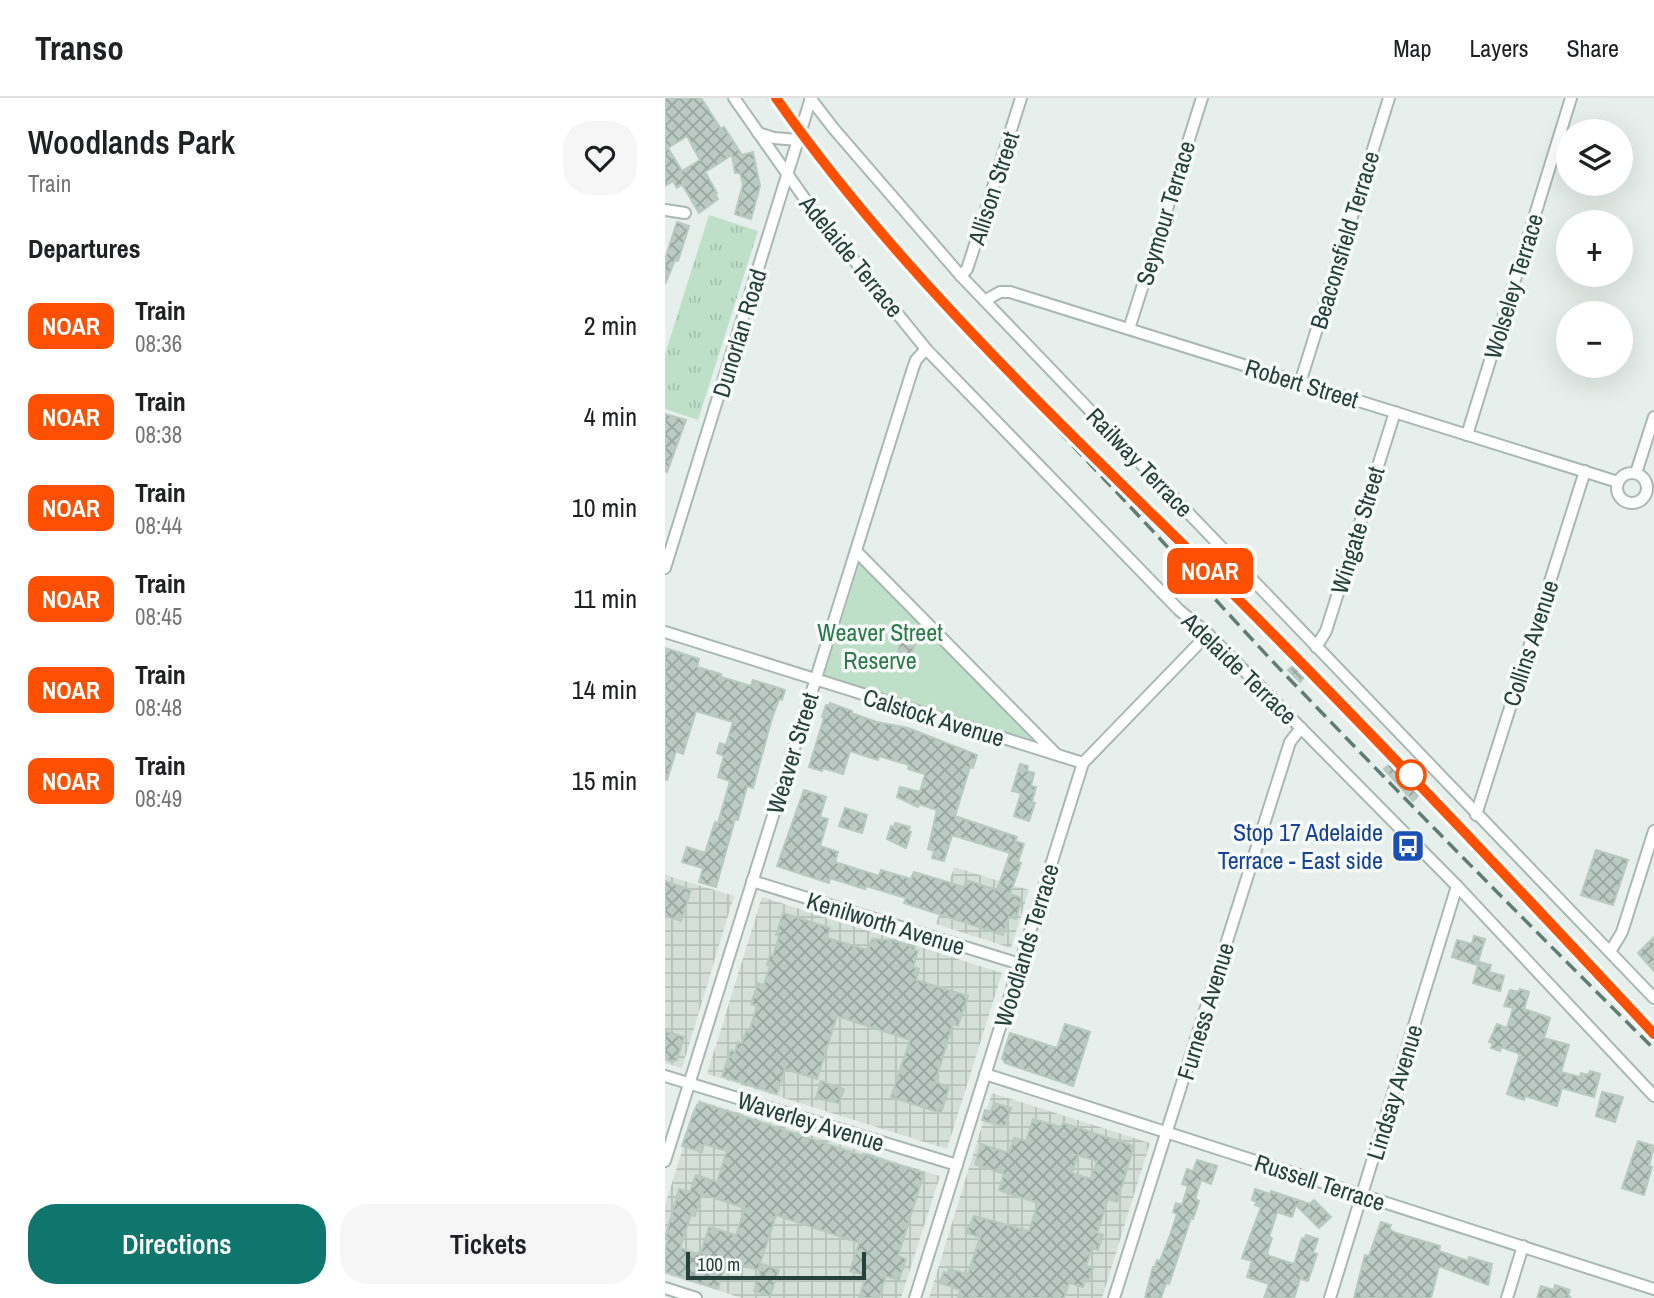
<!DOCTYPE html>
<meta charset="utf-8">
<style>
body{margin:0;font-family:"Archivo Narrow",sans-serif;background:#f6f6f6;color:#202124;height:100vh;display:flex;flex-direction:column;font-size:26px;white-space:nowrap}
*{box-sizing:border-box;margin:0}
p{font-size:23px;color:#757577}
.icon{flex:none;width:38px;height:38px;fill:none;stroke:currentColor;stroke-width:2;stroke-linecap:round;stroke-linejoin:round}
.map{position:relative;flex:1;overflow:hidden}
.details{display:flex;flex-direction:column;background:#fff;width:665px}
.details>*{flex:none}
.badge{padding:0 14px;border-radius:10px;font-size:24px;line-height:46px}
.fabs{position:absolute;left:891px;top:21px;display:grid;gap:14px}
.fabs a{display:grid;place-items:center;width:77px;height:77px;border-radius:50%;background:#fff;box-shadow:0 7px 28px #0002;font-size:35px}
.scale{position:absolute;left:21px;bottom:18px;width:180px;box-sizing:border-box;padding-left:7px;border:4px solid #24423a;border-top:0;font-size:19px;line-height:24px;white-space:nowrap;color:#24423a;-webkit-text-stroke:5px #f7fbf9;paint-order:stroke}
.map>.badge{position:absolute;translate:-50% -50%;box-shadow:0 0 0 4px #fff}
h2{padding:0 28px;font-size:26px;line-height:63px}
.round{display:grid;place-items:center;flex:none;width:74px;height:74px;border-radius:28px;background:#f6f6f6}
.summary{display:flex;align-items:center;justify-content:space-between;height:119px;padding:0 28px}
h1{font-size:33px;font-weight:600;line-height:52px}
.button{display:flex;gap:14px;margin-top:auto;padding:14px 28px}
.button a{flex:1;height:80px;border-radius:28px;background:#0f766e;color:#fff;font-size:28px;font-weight:600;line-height:80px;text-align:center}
.button a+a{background:#f6f6f6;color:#202124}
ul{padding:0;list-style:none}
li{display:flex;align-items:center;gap:21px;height:91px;padding:0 28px}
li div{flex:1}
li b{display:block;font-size:26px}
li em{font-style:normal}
li .badge{min-width:77px;font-weight:700;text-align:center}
header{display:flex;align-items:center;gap:42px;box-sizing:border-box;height:98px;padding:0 35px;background:#fff;border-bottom:2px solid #e0e0e0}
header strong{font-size:33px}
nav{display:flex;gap:38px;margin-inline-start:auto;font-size:24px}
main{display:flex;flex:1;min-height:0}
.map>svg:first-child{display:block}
.industrial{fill:url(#industrial-grid)}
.grass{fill:url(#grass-tufts)}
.park{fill:#bfe0c8}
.building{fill:url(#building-cross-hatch);stroke:#b8c9c2;stroke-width:2;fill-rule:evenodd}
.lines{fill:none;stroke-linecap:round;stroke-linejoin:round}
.street-casing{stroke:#a8b8b2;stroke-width:14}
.street{stroke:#fff;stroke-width:10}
.rail{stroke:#5f7d75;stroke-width:3.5;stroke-dasharray:14 7;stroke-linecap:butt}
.line-casing{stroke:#fff;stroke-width:16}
.line{stroke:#fe5000;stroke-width:10}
.stop-dot{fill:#fff;stroke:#fe5000;stroke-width:3.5}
.labels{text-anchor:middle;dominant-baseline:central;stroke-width:7;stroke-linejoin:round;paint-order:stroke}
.street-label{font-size:24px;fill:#24423a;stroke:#f7fbf9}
.park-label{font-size:24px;fill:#2d7a4b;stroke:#f7fbf9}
.transit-label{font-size:24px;fill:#164399;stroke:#f7fbf9;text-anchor:end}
</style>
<header>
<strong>Transo</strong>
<nav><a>Map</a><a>Layers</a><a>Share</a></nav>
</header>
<main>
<section class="details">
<div class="summary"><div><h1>Woodlands Park</h1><p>Train</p></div><a class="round"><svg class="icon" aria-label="heart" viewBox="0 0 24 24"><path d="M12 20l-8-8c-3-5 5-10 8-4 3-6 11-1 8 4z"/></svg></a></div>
<h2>Departures</h2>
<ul>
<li><span class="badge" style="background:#fe5000;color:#fff">NOAR</span><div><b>Train</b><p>08:36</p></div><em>2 min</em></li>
<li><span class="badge" style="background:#fe5000;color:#fff">NOAR</span><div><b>Train</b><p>08:38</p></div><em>4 min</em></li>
<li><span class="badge" style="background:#fe5000;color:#fff">NOAR</span><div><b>Train</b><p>08:44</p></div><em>10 min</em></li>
<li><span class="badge" style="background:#fe5000;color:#fff">NOAR</span><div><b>Train</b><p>08:45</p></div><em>11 min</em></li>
<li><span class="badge" style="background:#fe5000;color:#fff">NOAR</span><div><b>Train</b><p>08:48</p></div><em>14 min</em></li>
<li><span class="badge" style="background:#fe5000;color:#fff">NOAR</span><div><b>Train</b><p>08:49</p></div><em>15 min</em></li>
</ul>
<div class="button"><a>Directions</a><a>Tickets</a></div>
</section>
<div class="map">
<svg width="989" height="1200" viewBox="0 0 989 1200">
<defs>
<pattern id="industrial-grid" width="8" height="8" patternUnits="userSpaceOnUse" patternTransform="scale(1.75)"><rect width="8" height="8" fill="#d4dfda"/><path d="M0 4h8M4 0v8" fill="none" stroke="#b6c1bc"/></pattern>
<pattern id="grass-tufts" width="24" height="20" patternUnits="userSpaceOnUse" patternTransform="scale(1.75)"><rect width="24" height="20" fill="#bfe0c8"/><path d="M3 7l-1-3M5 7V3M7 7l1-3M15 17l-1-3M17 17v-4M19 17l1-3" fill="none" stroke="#a4c1ad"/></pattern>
<pattern id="building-cross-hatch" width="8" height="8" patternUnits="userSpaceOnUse" patternTransform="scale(1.75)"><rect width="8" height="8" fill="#bbcac4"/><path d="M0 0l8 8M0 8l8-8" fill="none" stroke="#98a6a0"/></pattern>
</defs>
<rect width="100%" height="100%" fill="#e6efeb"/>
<g class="industrial">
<path d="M289,769L364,792L346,850L271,826Z"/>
<path d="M0,777L69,798L17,970L0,965Z"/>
<path d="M97,799L337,875L282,1051L42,976Z"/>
<path d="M327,995L485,1045L437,1200H264Z"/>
<path d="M33,1002L275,1078L236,1200H77L0,1176V1107Z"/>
</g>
<path class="grass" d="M44,117L93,133L33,322L0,311V256Z"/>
<path class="park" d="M195,464L368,643L159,577Z"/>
<g class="building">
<path d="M0,0H36L56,31L59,29L77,57L88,54L95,88L86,121L70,116L78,86L75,75H70L67,57L40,74L52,95L50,96L53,101L34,115L17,86L12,90L8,83L0,88ZM22,38L35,62L17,73L3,50Z"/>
<path d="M12,124L24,128L13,163L10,162L0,186V161Z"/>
<path d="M0,316L21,322L2,374L0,373Z"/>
<path d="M237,540L250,545L244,564L231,559Z"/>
<path d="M0,550L34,561L32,569L56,576V579L86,588L88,582L120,592L117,602L114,601L107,620L88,690L82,688L73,722L70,721L51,789L34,784L38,770L17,764L22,749L40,755L50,724L53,725L65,683L53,679L59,658L52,655L55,645L61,647L68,624L31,613L18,656L11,653L2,682L0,681Z"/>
<path d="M630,566L641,577L635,584L623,572Z"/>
<path d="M165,605L187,613L186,615L212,624L243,630L312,657L308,670L305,669L290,718L352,739L350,743L359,746L353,764L356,765L345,796L357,800L351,821L344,819L338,837L239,805L241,800L201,788L200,791L165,780L164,785L112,768L139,692L161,699L155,719L163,721L155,748L173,754L170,764L214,778L216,772L246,781L249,774L299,789L301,782L332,792L345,755L287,737L279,763L267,760L269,753L263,751L272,712L254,706L253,709L232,699L235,689L255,694L260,676L243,671L244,667L214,658L213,662L185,653L178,676L158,670L157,673L144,669L159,620L157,619L161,607L164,608Z"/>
<path d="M726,665L756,695L748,703L719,671Z"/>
<path d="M355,666L363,668L362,673L369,675L366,688L371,689L367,704L370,705L364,723L349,718L356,695L347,693Z"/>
<path d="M180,710L202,717L197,735L174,728Z"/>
<path d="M230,725L245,729L243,733L246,734L241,750L222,741L226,728L229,729Z"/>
<path d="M931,752L963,762L948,807L916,797Z"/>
<path d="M0,783L26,792L16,823L0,818Z"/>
<path d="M118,815L165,830L162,840L203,852L207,841L227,842L250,849L249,852L253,853L248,869L254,871L251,882L303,898L293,928L288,926L270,984L284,989L276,1015L226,999L245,942L172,918L152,981L120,971L112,996L57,978L66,952L70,954L73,944L77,945L81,933L84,934L92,908L86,906L93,885L99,887L105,868L102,867L105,857L108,858L114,838L111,837Z"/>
<path d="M809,838L820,841L812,867L787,859L792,842L807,846Z"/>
<path d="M989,839V873L973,855Z"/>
<path d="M814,864L826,867L824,874L839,878L835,893L808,885Z"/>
<path d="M855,891L864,894L859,911L885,920L879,940L904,947L896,974L915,979L916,975L923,977L925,973L935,976L929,999L897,990L892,1008L860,998L859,1002L842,996L855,956L836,949L835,953L826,950L828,945L824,944L832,926L842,930L848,910L839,908L845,892L853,894Z"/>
<path d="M400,926L425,934L408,988L340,965L337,960L345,935L392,950Z"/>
<path d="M0,933L19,939L12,962L7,964L0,961Z"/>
<path d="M156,983L179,991L174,1005L151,1000Z"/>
<path d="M937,994L958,999L950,1024L931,1018Z"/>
<path d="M37,1005L198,1058L199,1056L259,1075L233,1158L241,1161L234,1182L221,1178L214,1200H194L201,1178L185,1173L194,1145L111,1117L93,1172L62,1162L53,1191L0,1174V1152L3,1141L0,1140L14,1091L25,1094L31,1077L52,1084L62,1053L39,1046L37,1054L17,1048L28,1016L32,1007ZM37,1096L80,1110L71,1137L44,1129L35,1157L15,1150L26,1117L30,1118Z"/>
<path d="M329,1005L346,1010L340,1029L317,1022L320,1012L326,1014Z"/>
<path d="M368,1021L396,1029L398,1025L469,1048L452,1104L443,1101L432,1135L438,1137L433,1152L427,1150L421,1168L428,1170L423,1184L420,1183L418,1189L404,1185L399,1200H293L295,1192L275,1185L279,1174L283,1176L284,1171L303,1176L315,1139L301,1135L309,1118L364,1133L373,1105L334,1092L339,1076L310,1066L316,1046L344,1055L349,1040L361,1043ZM413,1057L432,1063L426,1081L407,1075Z"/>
<path d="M973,1043L989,1048L984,1068L987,1069L979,1097L957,1090Z"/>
<path d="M532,1062L552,1068L546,1086L536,1082L530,1101L534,1103L528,1121L526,1120L504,1186L501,1185L496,1200H480L488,1169H490L492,1162L495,1163L505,1137L512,1116L508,1114L511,1105L517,1107L523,1088L517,1086L522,1071L528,1073Z"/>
<path d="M590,1091L605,1096L606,1093L645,1106L649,1102L666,1119L654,1130L631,1107L627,1119L612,1114L604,1139L607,1140L602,1155L604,1158L629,1166L637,1140L640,1141L641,1137L653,1141L648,1155L652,1156L643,1183L635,1181L629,1200H599L604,1186L582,1179L587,1163L577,1160L596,1109L590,1107L592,1104L587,1102Z"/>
<path d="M716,1124L726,1127L724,1131L731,1135L775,1148L774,1153L803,1163L804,1159L827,1166L823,1187L774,1168L766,1200H689L700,1157L704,1158Z"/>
<path d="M97,1166L114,1172L105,1198L89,1193Z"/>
<path d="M890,1187L905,1192L903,1197L906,1200H872L876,1188L889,1192Z"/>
</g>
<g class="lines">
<defs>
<g id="street">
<path d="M69,0L142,104L261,251L514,512L543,536L792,788L989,998"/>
<path d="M145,0L169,31L296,178L989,900"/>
<path d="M93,35L109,40L133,42"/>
<path d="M0,112L20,115"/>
<path d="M296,178L302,171L307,156L356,0"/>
<path d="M321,202L335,194H345L953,384"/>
<path d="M464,231L537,0"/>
<path d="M635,285L724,0"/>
<path d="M802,337L906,0"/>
<circle cx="967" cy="390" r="15"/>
<path d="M971,375L989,319"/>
<path d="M191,453L390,655"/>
<path d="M0,470L146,0"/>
<path d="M0,534L418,665"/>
<path d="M651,549L661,533L730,314"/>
<path d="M811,717L920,373"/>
<path d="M87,783L355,866"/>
<path d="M945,854L957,834L989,733"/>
<path d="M320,976L989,1191"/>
<path d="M0,978L292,1067"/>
<path d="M0,1063L248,270L251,262L261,251"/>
<path d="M0,1190L31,1200"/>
<path d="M250,1200L418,665L543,536"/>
<path d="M449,1200L625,644L636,630"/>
<path d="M665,1200L792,788"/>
<path d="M842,1200L858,1148"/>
</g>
</defs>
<use href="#street" class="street-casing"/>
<use href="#street" class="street"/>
<g class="rail">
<path d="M104,0C202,140 324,258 440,382C506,451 569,524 636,593C752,714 870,833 989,951"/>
<path d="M468,398C647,573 819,753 989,936"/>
</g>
</g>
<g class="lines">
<defs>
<path id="line" d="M111,0C233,174 396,326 547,475C698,625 844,780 989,936"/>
</defs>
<use href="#line" class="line-casing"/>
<use href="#line" class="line"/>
</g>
<defs>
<symbol id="bus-square" viewBox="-11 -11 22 22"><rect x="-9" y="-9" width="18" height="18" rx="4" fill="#1a4fb4" stroke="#f7fbf9"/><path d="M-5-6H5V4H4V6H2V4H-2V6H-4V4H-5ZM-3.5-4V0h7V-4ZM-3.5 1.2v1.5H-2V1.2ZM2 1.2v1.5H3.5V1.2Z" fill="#fff"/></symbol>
</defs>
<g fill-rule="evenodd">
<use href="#bus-square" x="724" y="729" width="38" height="38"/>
</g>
<circle class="stop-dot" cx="746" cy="677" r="14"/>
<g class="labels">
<g class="street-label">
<text transform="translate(328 90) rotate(-72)">Allison Street</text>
<text transform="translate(500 115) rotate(-73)">Seymour Terrace</text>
<text transform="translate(679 142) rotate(-73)">Beaconsfield Terrace</text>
<text transform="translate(187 158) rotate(51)">Adelaide Terrace</text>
<text transform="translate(848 188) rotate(-73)">Wolseley Terrace</text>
<text transform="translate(74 235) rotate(-73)">Dunorlan Road</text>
<text transform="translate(637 285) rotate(17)">Robert Street</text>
<text transform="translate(475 364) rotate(46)">Railway Terrace</text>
<text transform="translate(692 432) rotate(-73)">Wingate Street</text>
<text transform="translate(865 545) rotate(-72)">Collins Avenue</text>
<text transform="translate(575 570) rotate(44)">Adelaide Terrace</text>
<text transform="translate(269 619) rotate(17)">Calstock Avenue</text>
<text transform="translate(127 655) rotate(-73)">Weaver Street</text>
<text transform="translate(221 825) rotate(17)">Kenilworth Avenue</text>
<text transform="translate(361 847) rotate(-73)">Woodlands Terrace</text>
<text transform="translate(540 913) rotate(-73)">Furness Avenue</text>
<text transform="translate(729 994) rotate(-73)">Lindsay Avenue</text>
<text transform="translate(146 1023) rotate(17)">Waverley Avenue</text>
<text transform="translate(655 1084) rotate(18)">Russell Terrace</text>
</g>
<g class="park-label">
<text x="215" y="534">Weaver Street<tspan x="215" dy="28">Reserve</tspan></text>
</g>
<g class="transit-label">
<text x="718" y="734">Stop 17 Adelaide<tspan x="718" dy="28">Terrace - East side</tspan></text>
</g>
</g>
</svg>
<div class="fabs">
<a><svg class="icon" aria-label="layers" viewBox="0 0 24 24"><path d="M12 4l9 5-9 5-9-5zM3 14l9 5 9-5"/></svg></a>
<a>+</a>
<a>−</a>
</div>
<div class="scale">100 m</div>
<b class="badge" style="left:545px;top:473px;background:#fe5000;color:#fff">NOAR</b>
</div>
</main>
